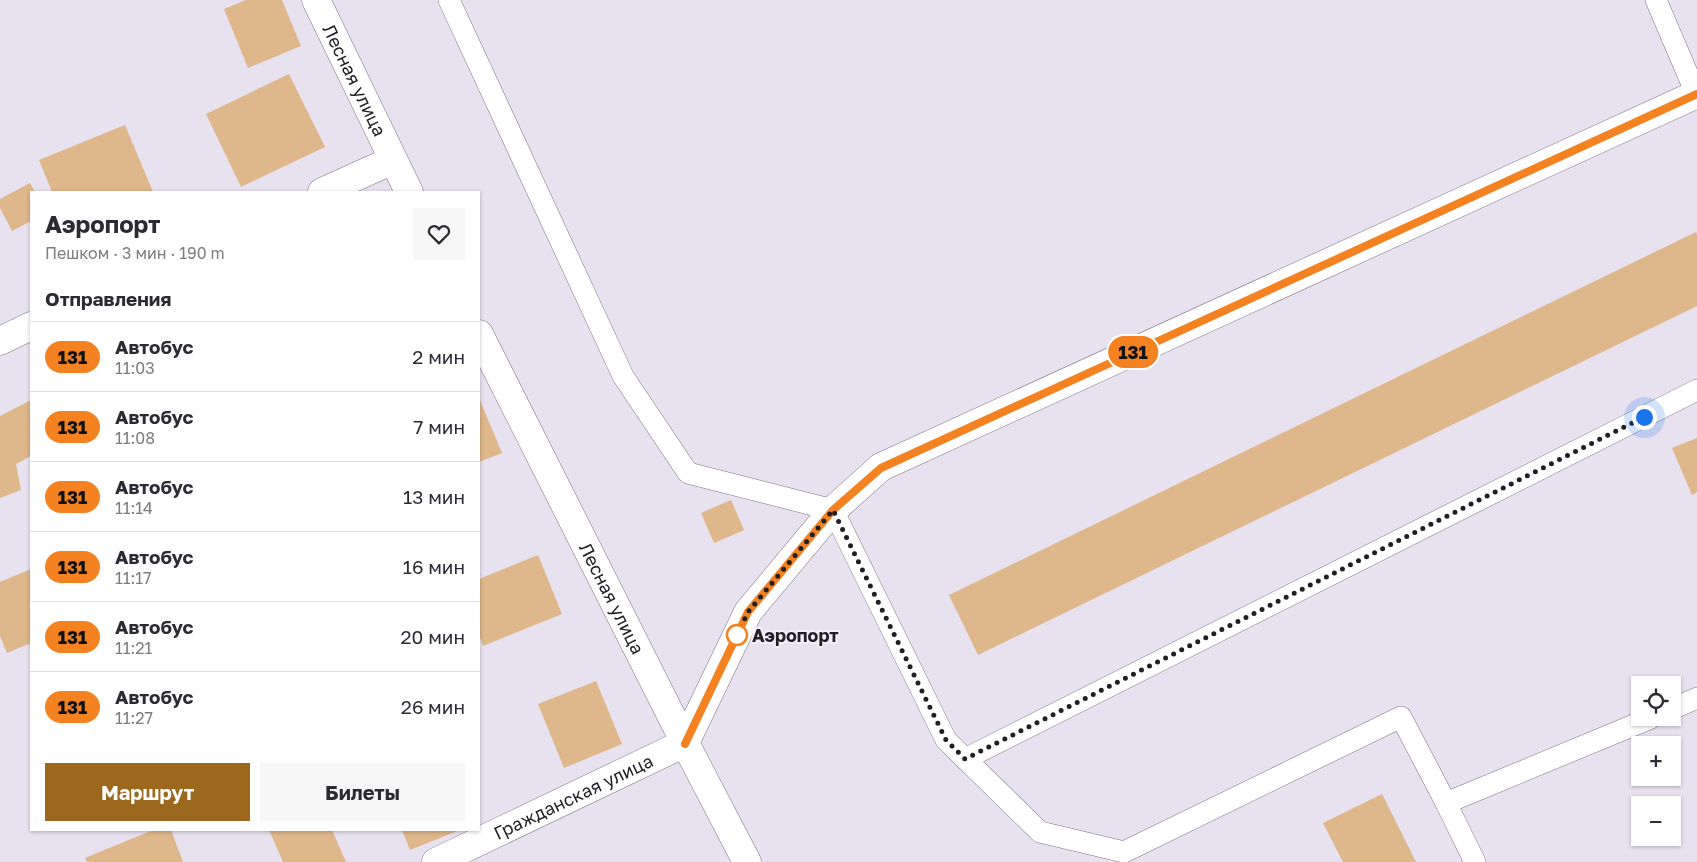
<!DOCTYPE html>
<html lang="ru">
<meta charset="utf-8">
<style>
body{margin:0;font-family:"Golos Text",sans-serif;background:#f7f7f7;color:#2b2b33;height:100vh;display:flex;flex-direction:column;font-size:19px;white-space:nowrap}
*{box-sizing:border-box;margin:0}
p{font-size:16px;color:#7c7c81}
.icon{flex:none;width:28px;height:28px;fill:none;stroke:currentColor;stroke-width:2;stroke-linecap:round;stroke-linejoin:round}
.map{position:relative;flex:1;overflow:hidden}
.panel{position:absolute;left:30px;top:191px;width:450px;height:640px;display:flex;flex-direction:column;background:#fff;border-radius:0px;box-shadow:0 1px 4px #0004}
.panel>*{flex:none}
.badge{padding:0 10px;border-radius:16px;font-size:18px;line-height:32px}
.tools{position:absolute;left:1631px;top:676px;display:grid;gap:10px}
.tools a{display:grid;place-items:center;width:50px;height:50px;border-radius:0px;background:#fff;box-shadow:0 1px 4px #0004;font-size:25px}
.you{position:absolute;width:25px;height:25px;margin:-12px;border:4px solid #fff;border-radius:50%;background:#1a73e8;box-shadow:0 0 0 8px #1a73e833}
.map>.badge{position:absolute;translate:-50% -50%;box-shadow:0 0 0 2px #fff}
h2{padding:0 15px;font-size:19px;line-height:45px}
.round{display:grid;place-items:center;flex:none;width:52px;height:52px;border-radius:0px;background:#f7f7f7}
.headline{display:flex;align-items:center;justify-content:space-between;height:85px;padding:0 15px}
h1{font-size:24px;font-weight:700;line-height:38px}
.action{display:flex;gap:10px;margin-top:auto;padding:10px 15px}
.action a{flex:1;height:58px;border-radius:0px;background:#9b681e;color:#fff;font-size:20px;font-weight:700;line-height:58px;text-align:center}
.action a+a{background:#f7f7f7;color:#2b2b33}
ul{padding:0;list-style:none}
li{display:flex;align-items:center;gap:15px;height:70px;padding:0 15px;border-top:1px solid #e1e1e2}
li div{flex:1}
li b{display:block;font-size:19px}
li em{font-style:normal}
li .badge{min-width:55px;font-weight:700;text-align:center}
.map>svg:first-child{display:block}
.building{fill:#deb78a}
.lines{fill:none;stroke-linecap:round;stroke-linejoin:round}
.service-casing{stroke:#7c7683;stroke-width:22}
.minor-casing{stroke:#7c7683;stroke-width:29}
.tertiary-casing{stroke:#7c7683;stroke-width:29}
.service{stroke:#fff;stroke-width:21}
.minor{stroke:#fff;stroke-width:28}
.tertiary{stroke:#fff;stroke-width:28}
.line-casing{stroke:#fff;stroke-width:11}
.line{stroke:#f58220;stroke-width:8}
.walk{stroke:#211f24;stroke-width:5;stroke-dasharray:0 9}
.stop-dot{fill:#fff;stroke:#f58220;stroke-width:2.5}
.labels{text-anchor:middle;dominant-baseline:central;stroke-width:4;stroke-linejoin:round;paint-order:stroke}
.street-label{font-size:18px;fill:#211f24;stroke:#f5eefd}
.stop-label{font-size:18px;font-weight:bold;fill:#211f24;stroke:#f5eefd;text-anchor:start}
</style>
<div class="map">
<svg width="1697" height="862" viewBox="0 0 1697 862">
<rect width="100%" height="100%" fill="#e8e1f0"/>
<g class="building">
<path d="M246,0H282L301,46L248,68L224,9Z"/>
<path d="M289,74L325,147L241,187L206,114Z"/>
<path d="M125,125L153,192H52L39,160Z"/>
<path d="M30,183L35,192H31V221L12,231L0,208V199Z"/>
<path d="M1696,232L1697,234V306L978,655L949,595Z"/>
<path d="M479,398L502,453L479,462Z"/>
<path d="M31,400V456L16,464L21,490L0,498V416Z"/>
<path d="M1697,438V492L1692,495L1672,448Z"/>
<path d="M731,500L744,530L714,543L701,513Z"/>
<path d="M538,555L562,614L483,646L479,635V579Z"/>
<path d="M31,569V643L7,653L0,636V582Z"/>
<path d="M596,681L622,744L564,768L538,704Z"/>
<path d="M1382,794L1416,862H1343L1323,823Z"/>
<path d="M153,830H171L183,862H87L85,858Z"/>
<path d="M269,830H332L346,862H283Z"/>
<path d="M402,830H460L410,850Z"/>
</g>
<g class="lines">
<defs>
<g id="service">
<path d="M449,0L623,376L688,473L833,510L946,740L1040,832L1124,852L1401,717L1446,803L1651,718"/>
<path d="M1656,0L1697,96"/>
<path d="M1672,709L1697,698"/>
<path d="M965,759L1697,390"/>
<path d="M1446,803L1475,862"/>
</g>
<g id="minor">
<path id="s1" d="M316,0L409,192"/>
<path d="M322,192L393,160"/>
<path id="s2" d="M479,334L685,743"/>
<path d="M0,341L31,326"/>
<path d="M685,743L748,612L833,510L881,467L1697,94"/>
<path id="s3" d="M436,862L685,743"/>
</g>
<path id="tertiary" d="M685,743L747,862"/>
</defs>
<use href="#service" class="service-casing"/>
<use href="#minor" class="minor-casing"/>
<use href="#tertiary" class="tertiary-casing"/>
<use href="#service" class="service"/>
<use href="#minor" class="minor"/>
<use href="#tertiary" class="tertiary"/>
</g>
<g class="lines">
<defs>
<path id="line" d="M685,744L748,612L833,510L881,468L1697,94"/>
</defs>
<use href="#line" class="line-casing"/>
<use href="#line" class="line"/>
<path class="walk" d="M737,635L748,612L833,510L946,740L965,759L1644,417"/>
</g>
<circle class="stop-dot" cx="737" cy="635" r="10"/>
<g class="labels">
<g class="street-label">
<text stroke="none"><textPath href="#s1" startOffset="89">Лесная улица</textPath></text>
<text stroke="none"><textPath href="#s2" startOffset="296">Лесная улица</textPath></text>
<text stroke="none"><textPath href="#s3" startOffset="152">Гражданская улица</textPath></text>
</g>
<g class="stop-label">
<text x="752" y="635">Аэропорт</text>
</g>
</g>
</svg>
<div class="tools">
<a><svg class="icon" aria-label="locate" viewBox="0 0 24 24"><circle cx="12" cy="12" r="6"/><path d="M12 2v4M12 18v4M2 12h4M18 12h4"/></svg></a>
<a>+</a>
<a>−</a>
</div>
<div class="you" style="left:1644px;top:417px"></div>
<b class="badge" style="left:1133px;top:352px;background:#f58220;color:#111">131</b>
<section class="panel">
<div class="headline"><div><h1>Аэропорт</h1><p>Пешком · 3 мин · 190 m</p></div><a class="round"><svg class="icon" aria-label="heart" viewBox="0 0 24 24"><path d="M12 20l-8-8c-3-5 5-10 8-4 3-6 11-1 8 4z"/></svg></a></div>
<h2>Отправления</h2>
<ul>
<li><span class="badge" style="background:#f58220;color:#111">131</span><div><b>Автобус</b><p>11:03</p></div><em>2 мин</em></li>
<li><span class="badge" style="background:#f58220;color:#111">131</span><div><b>Автобус</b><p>11:08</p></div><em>7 мин</em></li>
<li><span class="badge" style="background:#f58220;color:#111">131</span><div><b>Автобус</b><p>11:14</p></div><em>13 мин</em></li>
<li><span class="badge" style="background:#f58220;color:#111">131</span><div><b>Автобус</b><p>11:17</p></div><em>16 мин</em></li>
<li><span class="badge" style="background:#f58220;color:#111">131</span><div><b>Автобус</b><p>11:21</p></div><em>20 мин</em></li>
<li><span class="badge" style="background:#f58220;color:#111">131</span><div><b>Автобус</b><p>11:27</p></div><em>26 мин</em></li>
</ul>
<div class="action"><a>Маршрут</a><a>Билеты</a></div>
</section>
</div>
